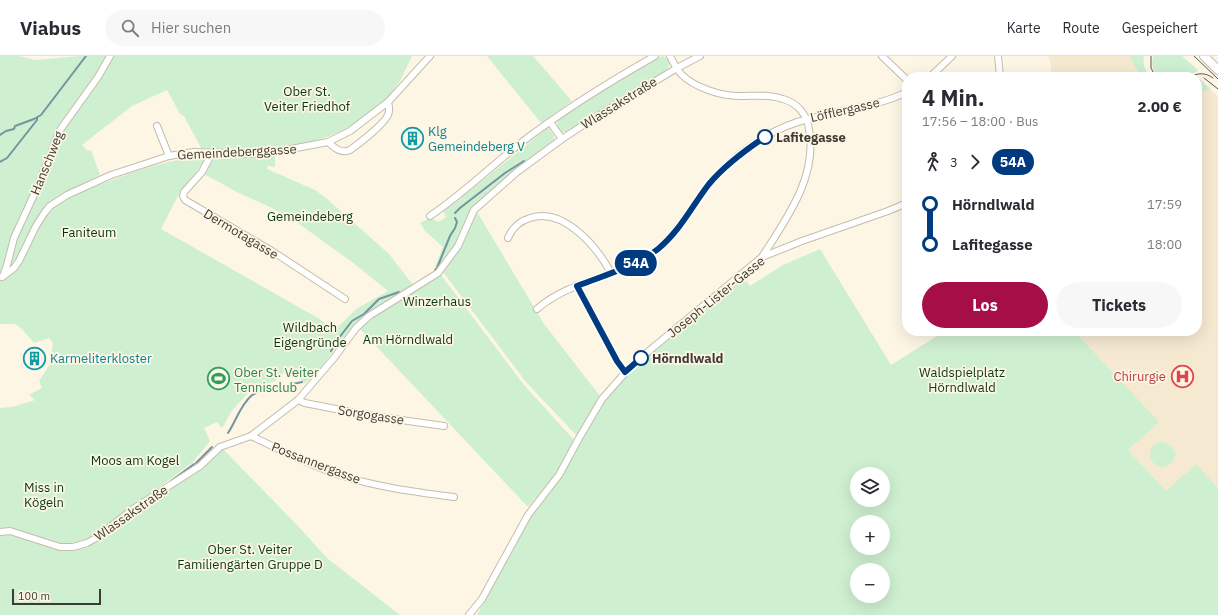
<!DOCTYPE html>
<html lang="de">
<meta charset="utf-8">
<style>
body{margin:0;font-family:"IBM Plex Sans",sans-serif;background:#f7f7f7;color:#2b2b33;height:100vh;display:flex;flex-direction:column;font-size:15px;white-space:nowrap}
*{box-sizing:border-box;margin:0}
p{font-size:13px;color:#7c7c81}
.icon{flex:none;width:22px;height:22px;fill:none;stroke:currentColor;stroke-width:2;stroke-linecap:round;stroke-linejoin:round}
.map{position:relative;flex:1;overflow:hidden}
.drawer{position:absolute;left:902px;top:16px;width:300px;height:264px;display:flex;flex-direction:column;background:#fff;border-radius:16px;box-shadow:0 4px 16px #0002}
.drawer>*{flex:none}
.badge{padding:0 8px;border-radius:13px;font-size:14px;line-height:26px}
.controls{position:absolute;left:850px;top:411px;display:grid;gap:8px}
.controls a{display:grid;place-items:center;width:40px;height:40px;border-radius:50%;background:#fff;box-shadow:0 4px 16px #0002;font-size:20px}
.scale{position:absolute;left:12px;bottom:10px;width:89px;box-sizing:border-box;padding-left:4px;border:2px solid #3e3b34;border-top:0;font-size:11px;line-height:14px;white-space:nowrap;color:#3e3b34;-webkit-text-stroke:3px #fef6e5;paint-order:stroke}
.map>.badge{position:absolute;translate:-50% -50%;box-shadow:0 0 0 2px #fff}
.legs{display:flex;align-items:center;gap:6px;height:44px;padding:0 20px;font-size:13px}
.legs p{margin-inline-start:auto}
.summary{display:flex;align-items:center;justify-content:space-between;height:68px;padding:0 20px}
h1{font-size:22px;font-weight:800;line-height:30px}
.cta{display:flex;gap:8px;margin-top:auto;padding:8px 20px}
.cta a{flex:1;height:46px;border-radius:24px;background:#a50e47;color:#fff;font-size:16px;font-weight:800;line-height:46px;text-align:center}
.cta a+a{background:#f7f7f7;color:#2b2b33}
ul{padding:0 20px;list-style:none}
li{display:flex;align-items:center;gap:14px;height:40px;font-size:15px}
li i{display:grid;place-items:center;width:6px;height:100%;margin:0 5px;background:currentColor}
li i::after{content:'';width:10px;height:10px;margin:-5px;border:3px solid;border-radius:50%;background:#fff}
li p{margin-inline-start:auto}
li:first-child i{background:linear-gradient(#0000 50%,currentColor 0)}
li:last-child i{background:linear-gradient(currentColor 50%,#0000 0)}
header{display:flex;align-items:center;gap:24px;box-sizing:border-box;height:56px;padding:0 20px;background:#fff;border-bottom:1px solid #e1e1e2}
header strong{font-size:19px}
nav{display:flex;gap:22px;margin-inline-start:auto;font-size:14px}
.search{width:280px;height:36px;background:#f7f7f7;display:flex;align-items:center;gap:10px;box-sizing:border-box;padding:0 14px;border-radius:22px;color:#7c7c81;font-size:15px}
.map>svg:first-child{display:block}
.built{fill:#f5e9d2}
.green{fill:#ceefd0;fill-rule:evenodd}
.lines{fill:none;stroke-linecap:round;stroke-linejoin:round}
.stream{stroke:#73959d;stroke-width:2}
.minor-casing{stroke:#c4bdad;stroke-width:8}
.tertiary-casing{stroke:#c4bdad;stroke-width:10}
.minor{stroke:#fff;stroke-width:6}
.tertiary{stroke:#fff;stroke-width:8}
.tram{stroke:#5c5950;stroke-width:1}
.line-1-casing{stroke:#fff;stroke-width:9}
.line-1{stroke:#003b80;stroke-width:6}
.stop-1-dot{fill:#fff;stroke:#003b80;stroke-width:2}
.labels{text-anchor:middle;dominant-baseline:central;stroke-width:3.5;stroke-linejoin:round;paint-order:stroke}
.park-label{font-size:13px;fill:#053a12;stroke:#fef6e5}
.street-label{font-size:13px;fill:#3e3b34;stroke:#fef6e5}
.culture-label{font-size:13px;fill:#0d838f;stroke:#fef6e5;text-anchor:start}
.stop-label{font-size:13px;font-weight:bold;fill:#3e3b34;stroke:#fef6e5;text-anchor:start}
.leisure-label{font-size:13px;fill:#27864d;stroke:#fef6e5;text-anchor:start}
.health-label{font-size:13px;fill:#be3a42;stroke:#fef6e5;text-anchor:end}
</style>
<header>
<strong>Viabus</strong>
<div class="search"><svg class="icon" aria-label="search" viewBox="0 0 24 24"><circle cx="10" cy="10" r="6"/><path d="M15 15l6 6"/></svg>Hier suchen</div>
<nav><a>Karte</a><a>Route</a><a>Gespeichert</a></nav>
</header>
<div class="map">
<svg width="1218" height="559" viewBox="0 0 1218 559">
<rect width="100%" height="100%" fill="#fef6e5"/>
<g class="built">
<path d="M1048,0H1129L1141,21H1051V9Z"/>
<path d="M1211,34L1218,41V432L1196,409L1166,435L1128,394L1158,366L1074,275H1197V36Z"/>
</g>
<g class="green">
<path d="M0,0H19L35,4L80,0H412L399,27H398C391,39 382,48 371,56C324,94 259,98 201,92L184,60L180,58L167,34L132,50L82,89L88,95L91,94L100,119L67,136L75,138C117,123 161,101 207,102L180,136L161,173L318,262L335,274L356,253L388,235L352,206L295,165L272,152L237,136L204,118L214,101L275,100V110L274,111L268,110L267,113L315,134L326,142L389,198L417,234L441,219L524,329L574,384L555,420L528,451L360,273L381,256L356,269L334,294L317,317L304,328L290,310L275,325L260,330L247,338L231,356L222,372L217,366L204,372L210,385L193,406L94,480L81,486L68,488L56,487L10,472L0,473V352L12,351L35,344L29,339L42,332L39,325L50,308L53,287L49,282L34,287L22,273L15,268H0Z"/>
<path d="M487,0H533L572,45L541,67Z"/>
<path d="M663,0L669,4C671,11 667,14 661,18L568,76H562C558,73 555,68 559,63L618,25L657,2Z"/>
<path d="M1129,0H1144C1142,8 1146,14 1150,21H1141Z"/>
<path d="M1153,0H1182L1198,14V15L1184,21H1160C1153,15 1151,9 1153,0Z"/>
<path d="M1197,23H1200L1211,34L1197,36Z"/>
<path d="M548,71L554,80V84L549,90L517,113L475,149L467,161L455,192L439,213L435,211L443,191L425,175L420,167L430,162L439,166L446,161L443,155L463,141L461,140L470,132L472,133L545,74V73Z"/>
<path d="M475,155L479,159L544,268L600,340L577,380L526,326L443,216L461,191Z"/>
<path d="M820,193L891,309L945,275H1074L1159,366L1128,394L1166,435L1196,408L1218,432V559H477L532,457L563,419L582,383L606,343L635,310C678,275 719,236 765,205V209L746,224L750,230L783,209ZM857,418H883V444H857ZM857,466H883V492H857ZM857,514H883V540H857Z"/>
<path d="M1159,386C1168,386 1173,390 1176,398C1174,402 1172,407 1168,409C1154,418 1140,393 1159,386Z"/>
<path d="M223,393L297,469L327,502L400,559H0V479L11,477L62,495L76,494L99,484L136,455L200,414Z"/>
</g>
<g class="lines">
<g class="stream">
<path d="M0,79L6,75L14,73L15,70L34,63L41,59L86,0"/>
<path d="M0,106L7,102L37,64V62"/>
<path d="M455,157L460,152L505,117L524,105"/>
<path d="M435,214L437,212L450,180L455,172L457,166L455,162"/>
<path d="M331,295L335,287L352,265L364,258L379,243L399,236"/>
<path d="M228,377C236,365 240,350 251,340C259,333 290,329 302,326"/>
<path d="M196,407L212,391"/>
<path d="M171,425L194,408"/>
</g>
<defs>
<g id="minor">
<path d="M670,0C673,6 677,13 681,18C695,32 721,40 740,40C754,40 769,38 783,43C797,47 807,58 809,73C818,121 786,163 762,201"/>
<path d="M882,0L907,24"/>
<path d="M998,0L1000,21"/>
<path d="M930,21L952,0"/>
<path d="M550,66L562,83"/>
<path d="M157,70L169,100"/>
<path d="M328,86C335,92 341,98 350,94C360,87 383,69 388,59C390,55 389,50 388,46"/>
<path d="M212,97L202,116L184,136L183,140L185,144L272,195L345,243"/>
<path d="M430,160C463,138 491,110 522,86C564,54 609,26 655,0"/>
<path d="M508,182C512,172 520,165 530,162C564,151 597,191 611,217"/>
<path d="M3,220L7,209L14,182L37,132L60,74L98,21L110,0"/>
<path d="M2,221L14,212L19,205L36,170L45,156L50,150L67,139L111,119L169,100L181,98L194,96L249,98L275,96L328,86L350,75L388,46L430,0"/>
<path d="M577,229L617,305L625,316"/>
<path d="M537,253C569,225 613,222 648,200C674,183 686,160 703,136C716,119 731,104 748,92C766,79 787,68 808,63C841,54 876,51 907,36"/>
<path d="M298,344L305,347L366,359L444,370"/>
<path d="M251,380C279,393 307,408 337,418C375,431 415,436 454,441"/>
<path d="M0,476L10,475L60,491H73L87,487L96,482L133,453L200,410L220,391L251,380L298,344L334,302L356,272L369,260L438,217L458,190L474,154L517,116L562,83L588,66L677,12L700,0"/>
<path d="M469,559L482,543L528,459L559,419L578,384L602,343L632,309L762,201L802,185L888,155L907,147"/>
</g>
<path id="tertiary" d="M1204,0L1218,14"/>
</defs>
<use href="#minor" class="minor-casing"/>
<use href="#tertiary" class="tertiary-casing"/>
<use href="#minor" class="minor"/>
<use href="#tertiary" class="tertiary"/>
<g class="tram">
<path d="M1151,0V12L1156,21"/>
<path d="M1194,0L1218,23"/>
<path d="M1189,21C1198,17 1205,16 1213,22"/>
<path d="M1204,22L1218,33"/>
</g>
</g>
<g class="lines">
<defs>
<path id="line-1" d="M641,302L625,316L617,305L577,230C605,219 635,211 658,193C680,175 692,150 709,128C725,109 744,95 765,81"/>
</defs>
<use href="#line-1" class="line-1-casing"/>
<use href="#line-1" class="line-1"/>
</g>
<defs>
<symbol id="building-ring" viewBox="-11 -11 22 22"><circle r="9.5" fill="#fef6e5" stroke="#0f9aa8" stroke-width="1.5"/><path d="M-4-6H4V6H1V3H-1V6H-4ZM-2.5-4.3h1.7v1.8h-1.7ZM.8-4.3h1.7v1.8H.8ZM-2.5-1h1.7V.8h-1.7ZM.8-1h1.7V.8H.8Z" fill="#0f9aa8"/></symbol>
<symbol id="hospital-ring" viewBox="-11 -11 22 22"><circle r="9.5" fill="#fef6e5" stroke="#e0444e" stroke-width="1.5"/><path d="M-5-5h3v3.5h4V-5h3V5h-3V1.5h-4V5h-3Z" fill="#e0444e"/></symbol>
<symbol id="stadium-ring" viewBox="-11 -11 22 22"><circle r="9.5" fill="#fef6e5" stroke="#2e9e5b" stroke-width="1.5"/><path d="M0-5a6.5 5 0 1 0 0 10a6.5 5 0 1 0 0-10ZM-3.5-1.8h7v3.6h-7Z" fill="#2e9e5b"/></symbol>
</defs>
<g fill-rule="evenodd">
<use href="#building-ring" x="400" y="70" width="25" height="25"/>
<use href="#building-ring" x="22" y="290" width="25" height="25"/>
<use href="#hospital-ring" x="1170" y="308" width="25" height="25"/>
<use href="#stadium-ring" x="206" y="310" width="25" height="25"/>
</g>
<g class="stop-1-dot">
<circle cx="765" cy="81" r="7"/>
<circle cx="641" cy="302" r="7"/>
</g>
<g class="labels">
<g class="park-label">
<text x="307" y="35">Ober St.<tspan x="307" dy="15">Veiter Friedhof</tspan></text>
<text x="310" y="160">Gemeindeberg</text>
<text x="89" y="176">Faniteum</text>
<text x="437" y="245">Winzerhaus</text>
<text x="310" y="271">Wildbach<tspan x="310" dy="15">Eigengründe</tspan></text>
<text x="408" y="283">Am Hörndlwald</text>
<text x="962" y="316">Waldspielplatz<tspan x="962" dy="15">Hörndlwald</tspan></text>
<text x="135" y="404">Moos am Kogel</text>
<text x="44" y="431">Miss in<tspan x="44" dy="15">Kögeln</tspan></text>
<text x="250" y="493">Ober St. Veiter<tspan x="250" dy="15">Familiengärten Gruppe D</tspan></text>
</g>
<g class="street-label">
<text transform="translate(619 47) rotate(-32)">Wlassakstraße</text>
<text transform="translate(845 54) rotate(-13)">Löfflergasse</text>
<text transform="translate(237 96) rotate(-3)">Gemeindeberggasse</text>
<text transform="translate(47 107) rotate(-68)">Hanschweg</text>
<text transform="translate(241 178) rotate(31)">Dermotagasse</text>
<text transform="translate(716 241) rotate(-39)">Joseph-Lister-Gasse</text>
<text transform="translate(371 359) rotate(9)">Sorgogasse</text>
<text transform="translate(316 407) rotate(21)">Possannergasse</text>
<text transform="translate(131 457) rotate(-35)">Wlassakstraße</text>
</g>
<g class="culture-label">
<text x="428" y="75">Klg<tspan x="428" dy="15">Gemeindeberg V</tspan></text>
<text x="50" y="302">Karmeliterkloster</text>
</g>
<g class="stop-label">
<text x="776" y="81">Lafitegasse</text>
<text x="652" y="302">Hörndlwald</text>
</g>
<g class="leisure-label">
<text x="234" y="316">Ober St. Veiter<tspan x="234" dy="15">Tennisclub</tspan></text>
</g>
<g class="health-label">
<text x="1166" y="320">Chirurgie</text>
</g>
</g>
</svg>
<div class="controls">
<a><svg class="icon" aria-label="layers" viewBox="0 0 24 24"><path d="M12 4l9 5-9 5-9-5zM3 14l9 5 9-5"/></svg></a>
<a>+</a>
<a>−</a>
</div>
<div class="scale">100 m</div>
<b class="badge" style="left:636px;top:207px;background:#003b80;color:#fff">54A</b>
<section class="drawer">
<div class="summary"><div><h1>4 Min.</h1><p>17:56 – 18:00 · Bus</p></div><b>2.00 €</b></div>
<div class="legs"><svg class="icon" aria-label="walk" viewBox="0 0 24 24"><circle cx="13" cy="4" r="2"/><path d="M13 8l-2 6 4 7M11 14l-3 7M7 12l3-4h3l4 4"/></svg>3<svg class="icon" aria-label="forward" viewBox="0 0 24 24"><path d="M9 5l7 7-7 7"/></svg><b class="badge" style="background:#003b80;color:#fff">54A</b></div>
<ul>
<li><i style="color:#003b80"></i><b>Hörndlwald</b><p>17:59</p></li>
<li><i style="color:#003b80"></i><b>Lafitegasse</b><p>18:00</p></li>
</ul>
<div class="cta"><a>Los</a><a>Tickets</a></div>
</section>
</div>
